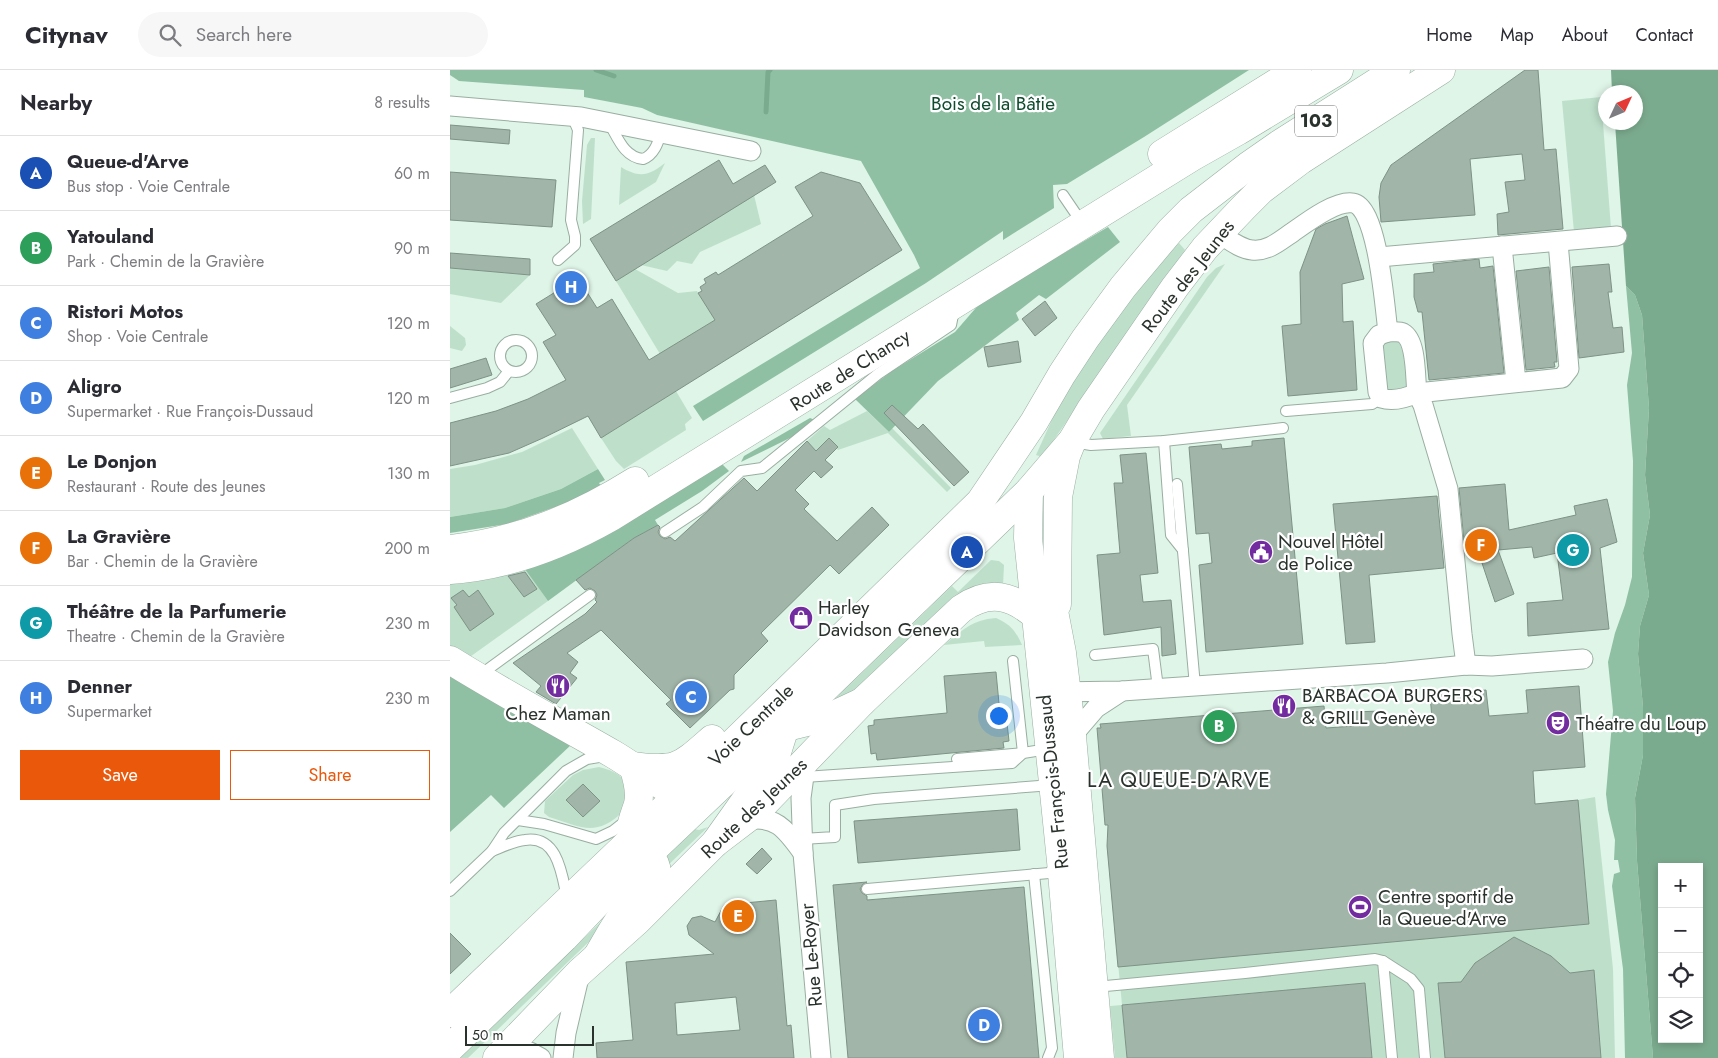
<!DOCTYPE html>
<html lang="en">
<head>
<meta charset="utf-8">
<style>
	:root { --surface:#fff; --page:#f7f7f7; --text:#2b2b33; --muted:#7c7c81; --line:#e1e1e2; --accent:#ea580c }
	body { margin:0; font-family:Jost,sans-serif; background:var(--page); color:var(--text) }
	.controls { position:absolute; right:15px; bottom:15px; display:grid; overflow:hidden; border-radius:0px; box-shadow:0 2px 8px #0003 }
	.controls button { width:45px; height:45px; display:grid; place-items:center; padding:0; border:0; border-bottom:1px solid var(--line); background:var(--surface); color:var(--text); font:25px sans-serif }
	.compass { position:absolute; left:1148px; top:15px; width:45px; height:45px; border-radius:50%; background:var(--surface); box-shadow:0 2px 8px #0003; rotate:46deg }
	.scale { position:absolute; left:15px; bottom:12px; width:129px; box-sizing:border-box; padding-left:5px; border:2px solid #2a322d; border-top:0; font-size:14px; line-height:18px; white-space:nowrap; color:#2a322d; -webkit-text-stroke:4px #fff; paint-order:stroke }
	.you { position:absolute; left:548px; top:645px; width:18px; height:18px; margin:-12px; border:4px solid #fff; border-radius:50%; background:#1a73e8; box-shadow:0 0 0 8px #1a73e833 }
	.badge { display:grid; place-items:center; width:32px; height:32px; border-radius:50%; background:var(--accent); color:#fff; font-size:16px; font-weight:700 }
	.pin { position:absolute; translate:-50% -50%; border:2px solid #fff; box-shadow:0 1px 5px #0006 }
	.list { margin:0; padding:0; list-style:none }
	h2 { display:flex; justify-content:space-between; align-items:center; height:65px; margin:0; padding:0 20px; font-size:21px }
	h2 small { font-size:16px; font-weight:400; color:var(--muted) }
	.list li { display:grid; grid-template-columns:32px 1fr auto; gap:15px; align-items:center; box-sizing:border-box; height:75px; padding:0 20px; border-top:1px solid var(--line) }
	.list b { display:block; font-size:19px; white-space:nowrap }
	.list p { margin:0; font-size:16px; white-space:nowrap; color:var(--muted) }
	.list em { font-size:16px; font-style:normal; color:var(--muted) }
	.actions { display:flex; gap:10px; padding:15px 20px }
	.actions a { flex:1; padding:11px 0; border:1px solid var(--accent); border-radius:0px; text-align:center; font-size:18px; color:var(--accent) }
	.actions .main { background:var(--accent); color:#fff }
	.icon { flex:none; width:28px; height:28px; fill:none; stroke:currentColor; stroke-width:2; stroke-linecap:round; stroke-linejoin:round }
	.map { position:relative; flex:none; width:1268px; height:988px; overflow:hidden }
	header { display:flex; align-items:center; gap:30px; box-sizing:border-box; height:70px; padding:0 25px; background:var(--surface); border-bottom:1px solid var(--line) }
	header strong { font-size:24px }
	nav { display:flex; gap:28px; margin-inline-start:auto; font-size:18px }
	.search { width:350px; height:45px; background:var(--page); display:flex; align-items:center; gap:12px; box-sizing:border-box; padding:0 18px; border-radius:28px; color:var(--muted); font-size:19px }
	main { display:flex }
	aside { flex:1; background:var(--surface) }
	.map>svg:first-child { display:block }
</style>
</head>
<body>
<header>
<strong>Citynav</strong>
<div class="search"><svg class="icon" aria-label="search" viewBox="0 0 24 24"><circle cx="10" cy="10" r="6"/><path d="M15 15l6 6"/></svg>Search here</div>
<nav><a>Home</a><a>Map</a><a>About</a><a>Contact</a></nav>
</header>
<main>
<aside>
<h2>Nearby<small>8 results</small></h2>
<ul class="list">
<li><span class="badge" style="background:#1a4fb4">A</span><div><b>Queue-d'Arve</b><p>Bus stop · Voie Centrale</p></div><em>60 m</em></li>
<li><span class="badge" style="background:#2e9e5b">B</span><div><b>Yatouland</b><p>Park · Chemin de la Gravière</p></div><em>90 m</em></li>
<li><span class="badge" style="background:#3f7fe0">C</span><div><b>Ristori Motos</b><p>Shop · Voie Centrale</p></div><em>120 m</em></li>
<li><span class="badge" style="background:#3f7fe0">D</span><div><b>Aligro</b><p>Supermarket · Rue François-Dussaud</p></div><em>120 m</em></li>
<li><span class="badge" style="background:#e8710a">E</span><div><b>Le Donjon</b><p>Restaurant · Route des Jeunes</p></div><em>130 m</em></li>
<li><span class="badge" style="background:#e8710a">F</span><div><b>La Gravière</b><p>Bar · Chemin de la Gravière</p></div><em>200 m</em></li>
<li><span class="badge" style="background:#0f9aa8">G</span><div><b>Théâtre de la Parfumerie</b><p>Theatre · Chemin de la Gravière</p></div><em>230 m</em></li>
<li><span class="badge" style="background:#3f7fe0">H</span><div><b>Denner</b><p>Supermarket</p></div><em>230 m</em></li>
</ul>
<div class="actions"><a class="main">Save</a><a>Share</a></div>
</aside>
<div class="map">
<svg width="1268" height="988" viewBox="0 0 1268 988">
	<rect width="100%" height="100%" fill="#dff5e7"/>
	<g fill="#bee0cb">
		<polygon points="1151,27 1161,158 1124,162 1112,31"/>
		<polygon points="141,68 145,68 141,149 133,154 132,131 137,75"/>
		<path d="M215 93 206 112 169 135 171 97C189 108 199 106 215 93Z"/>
		<polygon points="304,125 311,154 250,182 242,194 227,191 217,201 191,195"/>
		<polygon points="729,173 735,180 592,387 586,385 605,343 625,307 661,253 700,202"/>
		<polygon points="775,194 677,335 681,366 653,369 650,363 757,207 766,198"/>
		<polygon points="0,198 80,205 51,233 0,224"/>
		<polygon points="185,199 228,223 247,221 265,250 210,284 166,211"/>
		<polygon points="0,256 15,268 16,275 12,281 0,278"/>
		<polygon points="947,271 952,273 956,278 958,317 955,320 937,322 931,275 935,272"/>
		<polygon points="226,321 242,348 235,354 236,360 174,399 166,391 151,368"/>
		<polygon points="417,341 439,362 442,358 501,418 497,422 438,363 388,380 387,379 388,377 379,368 366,381 357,371 374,356 380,360"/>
		<polygon points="122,358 148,399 111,419 55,438 0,447 0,399 25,395 72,382"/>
		<polygon points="541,490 549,491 554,495 553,516 414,619 381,633 502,516 508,522"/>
		<path d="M75 498 98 531 17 589 0 580V513C26 512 50 505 75 498Z"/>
		<path d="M546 548C560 554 566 561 572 575L535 577 534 571 494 575C513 560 521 550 546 548Z"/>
		<path d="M149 697C180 705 177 714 174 741 145 768 132 757 99 747L94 743 95 731 123 705 133 700Z"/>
		<polygon points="1145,727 1163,899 1165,988 922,988 914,913 672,935 677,988 665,988 660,936 672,935 657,776 1128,730"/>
		<polygon points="258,757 215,798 213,784 239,758 249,760"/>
		<polygon points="195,801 147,864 18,988 9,988 157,846 160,835"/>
	</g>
	<g fill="#8fc0a3">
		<polygon points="0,0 799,0 694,67 617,114 603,115 604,138 553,170 553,161 476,213 253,351 243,336 470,198 464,185 411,91 207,45 192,38 134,27 134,20 9,11 0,5"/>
		<polygon points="658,157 670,172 596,229 589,225 566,243 569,250 488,311 439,362 405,329 442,301 505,262 531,232"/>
		<polygon points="1176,216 1185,225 1192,245 1199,338 1195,405 1200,445 1193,483 1199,525 1190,556 1188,584 1193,637 1193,685 1185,728 1187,791 1203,988 1175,988 1173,899 1162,816 1164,804 1170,802 1168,790 1164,790 1165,770 1158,740 1156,724 1163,641 1158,592 1165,563 1175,535 1182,507 1183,391 1177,315 1182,283"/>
		<polygon points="360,348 365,350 350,363 291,392 294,386"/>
		<polygon points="271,393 279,401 252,421 205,450 208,455 184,468 98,531 75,499"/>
		<polygon points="148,399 155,410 149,413 151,416 111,435 57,454 0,463 0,447 55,438 111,419"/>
		<polygon points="0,601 122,674 54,738 41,725 0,762"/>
	</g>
	<path fill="#7bab8e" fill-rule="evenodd" d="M1161 0H1268V988H1203L1187 791 1185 728 1193 685V637L1188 584 1190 556 1199 525 1193 483 1200 445 1195 405 1199 338 1192 245 1185 225 1176 216 1165 53 1186 52V22H1162ZM1212 797H1249V969H1212Z"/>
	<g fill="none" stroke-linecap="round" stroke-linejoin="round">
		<g stroke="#7bab8e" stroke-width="5">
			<polyline points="146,0 164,6"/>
			<polyline points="316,42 318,2 320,0"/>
		</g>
	</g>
	<g fill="#a1b6a9" stroke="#7e9286" fill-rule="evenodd">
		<polygon points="1075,0 1088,0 1094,80 1106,79 1113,159 1048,165 1047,144 1059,142 1055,112 1075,110 1072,84 1020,89 1025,145 931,152 929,127 931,113 941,95"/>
		<polygon points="0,55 60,60 59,74 0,69"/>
		<polygon points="269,90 283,114 315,95 326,112 166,211 140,169"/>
		<polygon points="0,102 106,110 102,157 0,150"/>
		<polygon points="371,102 410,113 452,180 151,368 138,346 93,368 59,383 0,396 0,353 46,341 78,329 116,310 93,272 106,265 86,234 128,208 147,238 162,229 199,290 265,250 248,223 252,221 250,217 256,213 254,209 266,202 268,205 363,146 345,117"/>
		<polygon points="897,146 914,209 892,214 893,252 903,251 907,320 838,326 832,256 851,254 850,202 866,159 875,154"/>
		<polygon points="0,183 80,189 80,205 0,198"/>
		<polygon points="1029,189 1030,198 1043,196 1054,303 979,310 972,242 968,242 964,227 964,204 984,202 983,194"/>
		<polygon points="1159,194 1162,222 1158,222 1163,258 1172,257 1174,282 1129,288 1122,197"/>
		<polygon points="1099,197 1107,292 1104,292 1105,297 1076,300 1066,201"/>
		<polygon points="595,231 607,248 585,266 572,249"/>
		<polygon points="568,271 571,292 538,297 534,277"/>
		<polygon points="36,288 42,305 0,318 0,299"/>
		<polygon points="442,335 468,359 473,354 519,402 504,416 434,343"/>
		<polygon points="379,368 388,377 375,390 383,397 371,408 364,401 345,420 359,434 354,439 387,471 422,437 439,455 389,504 380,495 311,563 318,571 284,605 284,619 280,620 240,658 216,634 221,630 151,560 117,583 128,592 120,603 127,608 106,634 86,622 91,616 63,593 135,544 147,532 145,530 147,525 145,521 140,518 135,520 126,510 184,468 208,455 210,457 208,462 210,466 215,469 220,467 225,471 294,408 307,421 357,371 366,381"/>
		<polygon points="834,368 853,574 756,582 749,495 762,493 759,463 746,464 739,377 771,374 772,379 802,376 802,371"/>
		<polygon points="696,383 708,503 690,505 693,532 721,530 726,584 712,586 711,557 654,565 647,485 670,483 664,413 673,413 670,385"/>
		<polygon points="1055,414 1059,460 1126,445 1124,436 1157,429 1167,472 1150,478 1159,559 1078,566 1077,533 1113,530 1107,483 1084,488 1082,477 1048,480 1064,524 1045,532 1028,481 1015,482 1009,418"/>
		<polygon points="987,426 994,498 919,505 925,572 896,574 883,434"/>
		<polygon points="75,502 87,519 74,527 58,506"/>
		<polygon points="13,520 19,527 28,520 44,544 20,561 4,537 7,535 1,528"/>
		<polygon points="546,602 550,644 556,644 559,671 553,672 554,678 427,690 426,683 421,684 418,656 424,655 424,650 497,643 494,606"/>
		<polygon points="1129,616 1135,697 1083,701 1085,734 1128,730 1139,854 668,897 657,776 658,755 655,755 647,658 651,658 650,654 874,636 876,658 904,656 903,642 931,641 931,653 982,649 980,625 1036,620 1039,646 1078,643 1076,620"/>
		<polygon points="133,714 150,731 133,747 116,730"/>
		<polygon points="567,739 570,780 408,793 404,751"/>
		<polygon points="312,778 322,789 307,804 296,794"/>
		<polygon points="417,812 413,814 410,819 412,823 417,826 417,830 574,817 589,988 398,988 383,815"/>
		<path d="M326 830 337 956 341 955 344 988H147L146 973 183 970 176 892 264 884 239 865 237 856 242 848 251 846 265 852 274 835ZM286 927 290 960 227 965 225 933Z"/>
		<polygon points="0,863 21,884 0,904"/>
		<polygon points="1064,867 1101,886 1120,903 1144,900 1151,988 995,988 988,913 1011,912 1025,893"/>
		<polygon points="915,913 922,988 677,988 672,935"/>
	</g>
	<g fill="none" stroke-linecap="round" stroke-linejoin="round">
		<g stroke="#99aea1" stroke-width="12">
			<g id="lane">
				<path d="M159 53C168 68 174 87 193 89 204 85 208 73 211 63"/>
				<polyline points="613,125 628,147"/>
				<polyline points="108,190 125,175 125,166 121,150 128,60 122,46"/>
				<circle cx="66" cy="286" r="16"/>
				<polyline points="0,328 37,318 50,312 59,301"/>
				<polyline points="836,341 922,334 931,328"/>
				<polyline points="714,371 721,465 733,480"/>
				<polyline points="623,372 641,375 714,371 833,358"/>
				<polyline points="727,414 745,616"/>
				<polyline points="215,462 253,437 291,401 312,398 428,304 501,255 504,240"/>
				<polyline points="645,585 703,579 708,618"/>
				<polyline points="30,605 140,525"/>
				<polyline points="507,689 573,683 563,591"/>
				<polyline points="354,707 562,693 573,683 598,679"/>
				<polyline points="68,750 94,754 146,769 163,761 177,750"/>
				<polyline points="352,769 385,767 385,735 424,729 602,715"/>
				<polyline points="584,804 602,978 598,988"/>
				<polyline points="417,819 599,803 607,795"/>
				<polyline points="0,821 42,781"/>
				<path d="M117 828C112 805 108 765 75 770 64 771 52 777 42 781L54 763 116 701 137 689 155 686"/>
				<polyline points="645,917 795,903 925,889 933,891"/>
				<polyline points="942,988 933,891 961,909 969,919 975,988"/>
			</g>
		</g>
		<g stroke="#99aea1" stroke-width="21">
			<g id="street">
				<polyline points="0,36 131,47 301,81"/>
				<path d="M768 163C778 169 790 179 802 180 818 182 831 170 843 162 857 152 886 130 903 133 928 137 935 240 938 262"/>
				<polyline points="1052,176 1066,312"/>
				<polyline points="929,187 1167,166"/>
				<path d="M938 262C943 262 949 261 953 263 967 271 965 308 967 323 956 328 944 332 931 328L928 322 923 273 929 265Z"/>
				<polyline points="1016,595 1012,564 998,419 973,335 967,323 1112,308 1119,299 1108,172"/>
				<polyline points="606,622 672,621 937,603 1016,595 1042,596 1133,589"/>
				<polyline points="622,666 646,638 672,621"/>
				<polyline points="356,691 351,728 353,783 371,988"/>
				<path d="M296 750C327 745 336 760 353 783"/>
				<polyline points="58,977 80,982 91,988"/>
				<polyline points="113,988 116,963 130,903"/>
			</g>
		</g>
		<g stroke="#99aea1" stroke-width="29">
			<g id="secondary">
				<polyline points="712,84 847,0"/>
				<polyline points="579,421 578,468 611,791 628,988"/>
				<path d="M0 479C69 471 126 448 185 411"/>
				<path d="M0 500C58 496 110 476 161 447L742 87 788 61 889 0"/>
				<polyline points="599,515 612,583 622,666 650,988"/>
				<polyline points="607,534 608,427 616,386 622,371"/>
				<path d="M0 590C53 623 109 653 163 684 192 701 218 725 251 731"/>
				<path d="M47 988 130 902 187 851 265 773 307 741 412 632 511 539C539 519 562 525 586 546"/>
			</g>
		</g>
		<g stroke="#99aea1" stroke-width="29">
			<g id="primary">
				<polyline points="337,657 382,646 412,632"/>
				<polyline points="265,773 297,728 322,698 335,657"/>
				<path d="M148 885C156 872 163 858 172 846 184 832 214 815 205 794 199 780 183 775 181 760 181 751 186 742 188 734 191 721 187 708 183 696 227 702 230 697 262 669"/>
				<polyline points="0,943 281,675 530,432 584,352 612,304 635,269 673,217 720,161 741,140 798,96 831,73 946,0"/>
				<polyline points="0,978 114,868 153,827 305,683 335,657 579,421 622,371 641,339 725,217 755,178 794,137 811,120 851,90 991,0"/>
			</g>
		</g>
		<use href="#lane" stroke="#fff" stroke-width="10"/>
		<use href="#street" stroke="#fff" stroke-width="19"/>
		<use href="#secondary" stroke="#fff" stroke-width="28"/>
		<use href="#primary" stroke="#fff" stroke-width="28"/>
	</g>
	<defs>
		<g id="civic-disc" transform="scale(1.25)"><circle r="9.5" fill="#722ca0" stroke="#fff"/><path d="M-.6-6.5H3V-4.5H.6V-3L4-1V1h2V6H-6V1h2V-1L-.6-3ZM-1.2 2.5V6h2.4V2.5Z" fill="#fff"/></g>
		<g id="shop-disc" transform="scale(1.25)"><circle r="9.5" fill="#722ca0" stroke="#fff"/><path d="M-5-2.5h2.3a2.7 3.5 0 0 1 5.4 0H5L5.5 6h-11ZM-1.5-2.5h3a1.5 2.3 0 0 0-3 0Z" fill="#fff"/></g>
		<g id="restaurant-disc" transform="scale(1.25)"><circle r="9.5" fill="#722ca0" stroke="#fff"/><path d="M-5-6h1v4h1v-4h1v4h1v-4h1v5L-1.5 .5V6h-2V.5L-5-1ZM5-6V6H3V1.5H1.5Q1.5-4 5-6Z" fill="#fff"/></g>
		<g id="theatre-disc" transform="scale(1.25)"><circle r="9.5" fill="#722ca0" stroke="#fff"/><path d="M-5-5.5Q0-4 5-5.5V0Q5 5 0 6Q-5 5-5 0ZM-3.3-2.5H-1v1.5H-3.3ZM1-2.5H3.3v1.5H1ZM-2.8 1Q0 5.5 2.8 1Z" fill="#fff"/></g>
		<g id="stadium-disc" transform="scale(1.25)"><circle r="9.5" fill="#722ca0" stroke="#fff"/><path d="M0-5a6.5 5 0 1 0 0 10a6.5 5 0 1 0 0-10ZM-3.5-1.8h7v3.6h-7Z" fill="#fff"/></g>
	</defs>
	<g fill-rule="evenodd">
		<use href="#civic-disc" x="811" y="482"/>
		<use href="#shop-disc" x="351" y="548"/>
		<use href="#restaurant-disc" x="108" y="616"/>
		<use href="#restaurant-disc" x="834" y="636"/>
		<use href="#theatre-disc" x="1108" y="653"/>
		<use href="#stadium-disc" x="910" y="837"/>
	</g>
	<g text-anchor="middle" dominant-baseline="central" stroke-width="4.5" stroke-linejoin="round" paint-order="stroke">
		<rect fill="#fff" stroke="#6a706c" stroke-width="1" x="845" y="35.5" width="42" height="31" rx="4"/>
		<g font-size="18" font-weight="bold" fill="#2a322d">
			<text x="866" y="51">103</text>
		</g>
		<g font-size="19" fill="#0f4b2f" stroke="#fff">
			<text x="543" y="33">Bois de la Bâtie</text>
		</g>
		<g font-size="19" fill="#2a322d" stroke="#fff">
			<text transform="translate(738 206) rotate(-52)">Route des Jeunes</text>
			<text transform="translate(400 300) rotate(-32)">Route de Chancy</text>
			<text transform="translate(301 655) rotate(-44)">Voie Centrale</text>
			<text transform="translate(603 712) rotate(-96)">Rue François-Dussaud</text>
			<text transform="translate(304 738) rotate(-43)">Route des Jeunes</text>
			<text transform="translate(361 885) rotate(-95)">Rue Le-Royer</text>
		</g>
		<g font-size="19" fill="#2a322d" stroke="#fff" text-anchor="start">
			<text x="828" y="471">Nouvel Hôtel<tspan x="828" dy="22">de Police</tspan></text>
			<text x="368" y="537">Harley<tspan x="368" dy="22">Davidson Geneva</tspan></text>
			<text x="852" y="625">BARBACOA BURGERS<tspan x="852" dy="22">&amp; GRILL Genève</tspan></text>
			<text x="108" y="643" text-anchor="middle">Chez Maman</text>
			<text x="1126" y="653">Théatre du Loup</text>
			<text x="928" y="826">Centre sportif de<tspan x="928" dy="22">la Queue-d'Arve</tspan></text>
		</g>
		<g font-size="21" letter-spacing="1" fill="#2a322d" stroke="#fff">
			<text x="729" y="710">LA QUEUE-D'ARVE</text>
		</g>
	</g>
</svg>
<div class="controls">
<button>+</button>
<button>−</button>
<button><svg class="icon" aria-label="locate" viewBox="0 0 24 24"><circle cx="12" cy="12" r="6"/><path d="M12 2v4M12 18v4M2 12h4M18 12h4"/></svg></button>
<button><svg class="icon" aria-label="layers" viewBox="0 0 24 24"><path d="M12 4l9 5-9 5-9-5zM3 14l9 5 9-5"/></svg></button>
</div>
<svg class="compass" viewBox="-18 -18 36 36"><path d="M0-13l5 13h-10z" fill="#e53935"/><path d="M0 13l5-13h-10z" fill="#7c7c81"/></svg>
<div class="scale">50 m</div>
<div class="you"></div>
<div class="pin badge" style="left:517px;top:482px;background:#1a4fb4">A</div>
<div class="pin badge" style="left:769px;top:656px;background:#2e9e5b">B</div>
<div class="pin badge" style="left:241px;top:627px;background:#3f7fe0">C</div>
<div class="pin badge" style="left:534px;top:955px;background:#3f7fe0">D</div>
<div class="pin badge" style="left:288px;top:846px;background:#e8710a">E</div>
<div class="pin badge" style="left:1031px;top:475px;background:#e8710a">F</div>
<div class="pin badge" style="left:1123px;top:480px;background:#0f9aa8">G</div>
<div class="pin badge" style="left:121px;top:217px;background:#3f7fe0">H</div>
</div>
</main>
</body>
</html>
